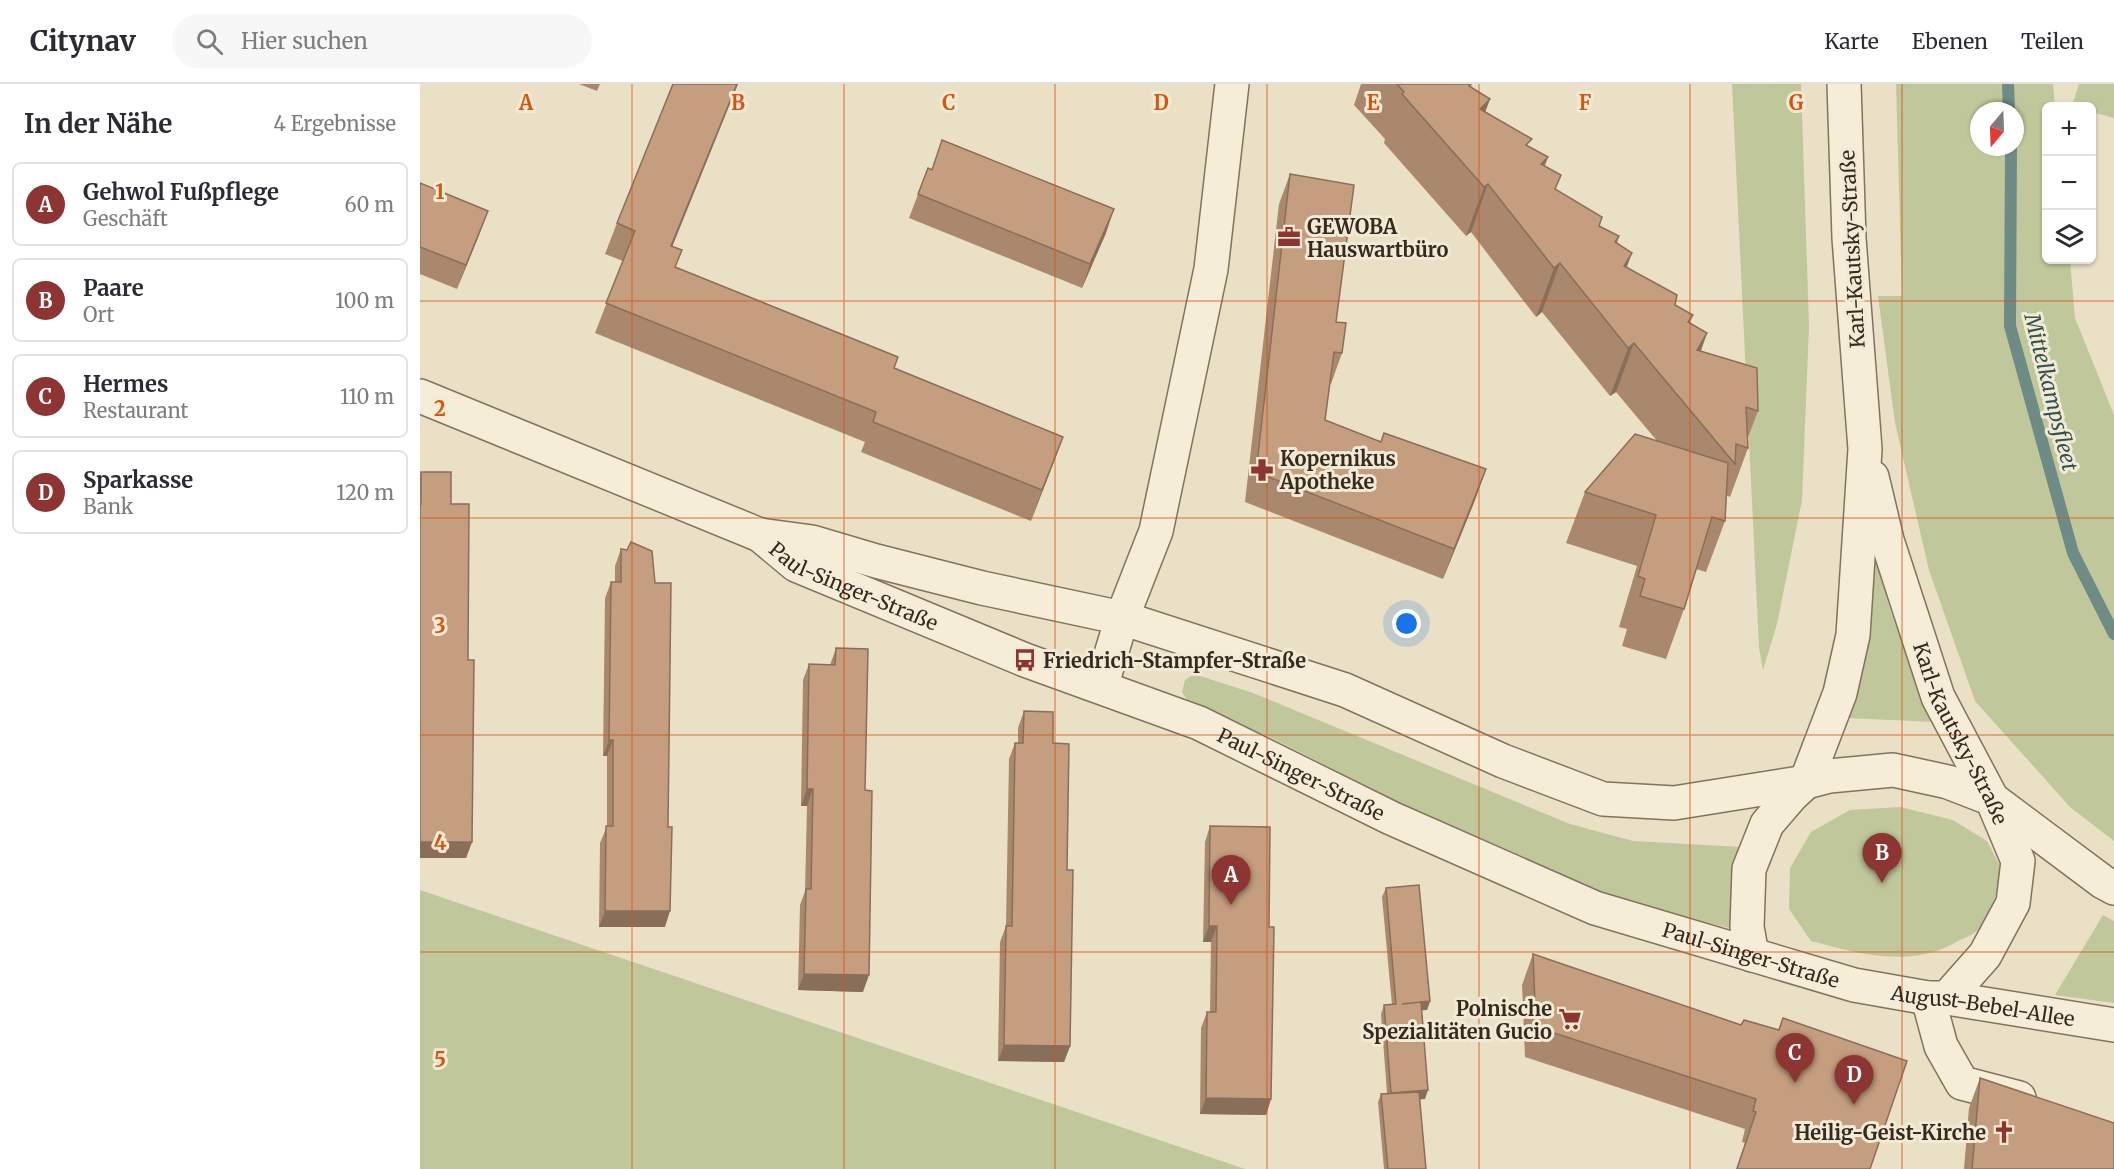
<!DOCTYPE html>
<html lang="de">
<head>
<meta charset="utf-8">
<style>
	:root { --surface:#fff; --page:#f7f7f7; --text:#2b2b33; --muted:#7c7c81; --line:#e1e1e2; --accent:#8c3533 }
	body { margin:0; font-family:Merriweather,serif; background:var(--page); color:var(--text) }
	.controls { position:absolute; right:18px; top:18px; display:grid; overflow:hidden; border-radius:9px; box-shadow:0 2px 4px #0004 }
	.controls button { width:54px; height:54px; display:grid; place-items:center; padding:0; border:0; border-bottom:2px solid var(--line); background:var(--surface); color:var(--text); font:30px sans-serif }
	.compass { position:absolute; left:1550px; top:18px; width:54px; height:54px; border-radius:50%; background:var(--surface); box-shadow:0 2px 4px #0004; rotate:199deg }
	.you { position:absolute; left:987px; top:540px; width:21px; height:21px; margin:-15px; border:4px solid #fff; border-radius:50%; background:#1a73e8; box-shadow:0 0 0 9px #1a73e833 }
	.badge { display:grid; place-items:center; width:39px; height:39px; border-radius:50%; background:var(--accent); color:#fff; font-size:20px; font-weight:700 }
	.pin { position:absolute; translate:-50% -50px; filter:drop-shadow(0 2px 3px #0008) }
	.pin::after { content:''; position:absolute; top:32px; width:21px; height:18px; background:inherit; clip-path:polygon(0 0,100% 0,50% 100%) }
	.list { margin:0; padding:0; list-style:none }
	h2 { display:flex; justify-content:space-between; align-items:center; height:78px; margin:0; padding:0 24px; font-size:26px }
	h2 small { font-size:20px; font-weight:400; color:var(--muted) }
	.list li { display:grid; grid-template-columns:39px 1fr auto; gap:18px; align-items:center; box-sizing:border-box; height:84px; margin:0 12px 12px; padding:0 12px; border:2px solid var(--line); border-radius:9px }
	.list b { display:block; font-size:22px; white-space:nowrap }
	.list p { margin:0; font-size:20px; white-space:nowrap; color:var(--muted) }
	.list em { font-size:20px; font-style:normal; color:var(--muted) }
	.icon { flex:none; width:33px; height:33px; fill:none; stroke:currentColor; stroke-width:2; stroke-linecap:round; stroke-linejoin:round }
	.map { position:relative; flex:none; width:1694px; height:1085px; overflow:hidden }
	header { display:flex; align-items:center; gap:36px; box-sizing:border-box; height:84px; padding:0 30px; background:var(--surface); border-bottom:2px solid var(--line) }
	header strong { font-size:28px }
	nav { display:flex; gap:33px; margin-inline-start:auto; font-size:21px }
	.search { width:420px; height:54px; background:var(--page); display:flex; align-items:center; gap:15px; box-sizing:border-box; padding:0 21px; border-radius:33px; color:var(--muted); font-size:22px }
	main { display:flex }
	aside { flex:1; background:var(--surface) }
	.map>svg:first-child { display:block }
</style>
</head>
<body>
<header>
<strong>Citynav</strong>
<div class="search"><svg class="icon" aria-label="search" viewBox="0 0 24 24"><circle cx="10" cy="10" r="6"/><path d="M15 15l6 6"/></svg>Hier suchen</div>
<nav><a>Karte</a><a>Ebenen</a><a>Teilen</a></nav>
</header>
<main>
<aside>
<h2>In der Nähe<small>4 Ergebnisse</small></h2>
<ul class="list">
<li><span class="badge">A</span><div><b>Gehwol Fußpflege</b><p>Geschäft</p></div><em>60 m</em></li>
<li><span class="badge">B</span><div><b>Paare</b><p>Ort</p></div><em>100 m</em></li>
<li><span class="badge">C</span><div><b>Hermes</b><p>Restaurant</p></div><em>110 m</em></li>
<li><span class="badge">D</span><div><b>Sparkasse</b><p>Bank</p></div><em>120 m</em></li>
</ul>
</aside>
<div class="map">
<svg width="1694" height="1085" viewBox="0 0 1694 1085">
	<rect width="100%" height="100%" fill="#eae0c5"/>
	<g fill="#c0c79a" fill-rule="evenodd">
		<polygon points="1312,0 1381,0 1389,242 1382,416 1357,540 1343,586 1339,564"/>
		<path d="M1476 0H1633L1635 22H1626V176H1650L1655 234 1694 331V757L1650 723 1555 617 1509 486 1475 339 1458 212H1482ZM1559 27H1595V63H1559Z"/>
		<polygon points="1659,0 1694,0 1694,34 1672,28 1672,22 1652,22"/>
		<polygon points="1455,468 1470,525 1494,590 1516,638 1426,634"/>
		<path d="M774 590 833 609 1150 740 1213 757 1321 763C1311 791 1311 816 1314 845L1221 824 1040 750 852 654 769 619 762 608 765 596Z"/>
		<path d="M1480 723 1533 736 1567 757 1582 786C1577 807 1573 830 1558 846 1553 851 1544 854 1538 857 1490 885 1441 870 1391 857L1369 825 1370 784 1391 748 1430 726Z"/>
		<polygon points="0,806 825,1085 0,1085"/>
		<polygon points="1683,831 1694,837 1694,919 1635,911"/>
	</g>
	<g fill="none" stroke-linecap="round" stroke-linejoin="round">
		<g stroke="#6e8b85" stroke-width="12">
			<polyline points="1588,0 1589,27"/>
			<polyline points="1591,63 1590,242 1653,469 1694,550"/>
		</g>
		<g stroke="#83725d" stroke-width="36">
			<g id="minor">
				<polyline points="0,312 340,451 392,458 456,477 562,504 702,534 925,606 1083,677 1183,715 1254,719 1386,698 1409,692 1473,686 1528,698 1572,715 1683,798 1694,804"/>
				<path id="s1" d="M1452 393 1467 456 1518 613 1572 715 1598 777 1593 819 1565 871 1527 914"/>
				<path id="s2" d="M340 451 376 481 605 576 779 639 971 734 1175 824 1434 901 1508 914H1527L1694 941"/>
				<polyline points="681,603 702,534 736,447 791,185 812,0"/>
				<polyline points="1332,871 1327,843 1329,785 1347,740 1371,712 1386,698 1420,609 1433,551 1445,365 1429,154 1424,0"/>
				<polyline points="1508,914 1521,962 1542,999 1599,1014"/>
			</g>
		</g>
		<use href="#minor" stroke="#f5edd8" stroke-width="33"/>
	</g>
	<g fill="#a9886d">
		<polygon points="159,0 180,0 177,7"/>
		<polygon points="941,0 1052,0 1051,3 1070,15 1065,28 1109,63 1128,73 1124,82 1136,105 1179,142 1199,152 1197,160 1207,184 1255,221 1273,231 1270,239 1287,249 1281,267 1338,327 1327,356 1328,364 1310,413 1306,411 1305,437 1286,488 1276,485 1264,525 1246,575 1202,562 1207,545 1199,543 1217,482 1146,459 1165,408 1238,358 1196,308 1190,312 1122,228 1116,233 1051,148 1046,152 964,59 965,55 934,21"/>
		<polygon points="508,84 686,149 662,204 489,134"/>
		<polygon points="870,90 916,238 922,269 911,300 910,299 905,336 961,358 964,349 1066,385 1055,416 1023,495 825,418 859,120"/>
		<polygon points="0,99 59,151 37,205 0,190"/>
		<polygon points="197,139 253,162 256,183 474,284 643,353 611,437 441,368 445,358 175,249 203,177 185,170"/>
		<polygon points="1,388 31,420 48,576 52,758 46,774 0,774 0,391"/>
		<polygon points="201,465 245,843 179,843 180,759 187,742 187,672 183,672 185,514 191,498 195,498 195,482"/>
		<polygon points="416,564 445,706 443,908 378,906 380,821 385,807 387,722 381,722 383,596 389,580 410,581"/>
		<polygon points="604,627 633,659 647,786 650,962 644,978 578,977 580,858 586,842 589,675 595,659 598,659 598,644"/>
		<polygon points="790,742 849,843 851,1015 846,1031 780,1030 781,944 787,928 790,928 791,858 783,858 785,758"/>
		<polygon points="966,804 1010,917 1007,926 1001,926 1005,1015 1000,1015 1006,1085 964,1085 958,1018 961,1010 967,1009 961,930 964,921 972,921 962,813"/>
		<polygon points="1113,870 1321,941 1358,946 1363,934 1450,1085 1316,1085 1325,1059 1322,1058 1325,1045 1105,973 1102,901"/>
		<polygon points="1560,994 1694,1085 1544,1085 1549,1024"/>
	</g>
	<g fill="#896f59">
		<polygon points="317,0 318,0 240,193 251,162"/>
		<polygon points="1070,15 1052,63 1060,25"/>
		<polygon points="1128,73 1110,122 1121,80"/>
		<polygon points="1068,100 1051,148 1046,152 1064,103"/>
		<polygon points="694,125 686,149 662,204 670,180"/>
		<polygon points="68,127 59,151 37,205 46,181"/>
		<polygon points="1212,169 1194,218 1204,182"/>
		<polygon points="1140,179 1122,228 1116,233 1134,184"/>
		<polygon points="1287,249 1269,298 1259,314 1277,266"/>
		<polygon points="1214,259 1196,308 1190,312 1208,264"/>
		<polygon points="643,353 632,383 611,437 622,406"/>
		<polygon points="1066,385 1055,416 1023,495 1034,465"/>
		<polygon points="189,656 193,656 187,672 183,672"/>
		<polygon points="387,705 393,705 387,722 381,722"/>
		<polygon points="0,758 52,758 46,774 0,774"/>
		<polygon points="185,827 250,827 245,843 179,843"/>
		<polygon points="789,842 797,842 791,858 783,858"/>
		<polygon points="384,890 449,891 443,908 378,906"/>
		<polygon points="1010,917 1007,926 979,928 982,920"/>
		<polygon points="584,961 650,962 644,978 578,977"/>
		<polygon points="1008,1006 1005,1015 968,1018 971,1009"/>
		<polygon points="786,1014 851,1015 846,1031 780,1030"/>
	</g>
	<g fill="#c49e7f" stroke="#896f59" stroke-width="1.5">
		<polygon points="253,0 317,0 251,162 262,166 255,183 478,273 474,284 643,353 622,406 453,338 456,328 186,219 215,147 197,139"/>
		<polygon points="977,0 1050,0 1049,2 1070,15 1060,25 1112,55 1106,61 1128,73 1121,80 1141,91 1135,105 1182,133 1179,142 1199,152 1195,158 1212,169 1204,182 1257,211 1255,221 1273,231 1268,238 1287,249 1277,266 1337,284 1338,327 1326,323 1328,364 1316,360 1315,380 1214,259 1208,264 1140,179 1134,184 1068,100 1064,103 982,10 984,8"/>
		<polygon points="522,56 694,125 670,180 498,110 508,84 512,86"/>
		<polygon points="870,90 934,101 916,238 926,239 922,269 914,268 905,336 961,358 964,349 1066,385 1034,465 836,388"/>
		<polygon points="0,99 68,127 46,181 0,163"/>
		<polygon points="1215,350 1308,379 1305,437 1292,433 1264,525 1220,512 1225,495 1218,492 1236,431 1165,408"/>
		<polygon points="1,388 31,388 31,420 49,420 48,576 54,576 52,758 0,758 0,420 1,420"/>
		<polygon points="211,458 232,467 235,499 251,499 248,743 252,743 250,827 185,827 186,742 193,742 193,656 189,656 191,498 201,498 201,465 207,466"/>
		<polygon points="416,564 448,565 445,706 452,707 449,891 384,890 386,805 391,805 393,705 387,705 389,580 415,581"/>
		<polygon points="604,627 633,628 633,659 649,660 647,786 653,786 650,962 584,961 586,842 592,842 595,659 603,659"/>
		<polygon points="790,742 850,743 849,843 854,843 851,1015 786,1014 787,928 796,928 797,842 789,842"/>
		<polygon points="999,801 1010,917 982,920 1001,918 1008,1006 971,1009 964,921 976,920 966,804"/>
		<polygon points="1113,870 1321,941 1324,936 1359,946 1363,934 1487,977 1450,1085 1317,1085 1336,1028 1333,1027 1336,1015 1116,943"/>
		<polygon points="1560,994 1694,1039 1694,1085 1552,1085"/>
		<polygon points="999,1008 1006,1085 968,1085 961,1010"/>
	</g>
	<path fill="none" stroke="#d6540e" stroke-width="1.5" stroke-opacity="0.55" d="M212 0V1085M424 0V1085M635 0V1085M847 0V1085M1059 0V1085M1270 0V1085M1482 0V1085M0 217H1694M0 434H1694M0 651H1694M0 868H1694"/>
	<defs>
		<g id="office-bare" transform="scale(1.8)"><path d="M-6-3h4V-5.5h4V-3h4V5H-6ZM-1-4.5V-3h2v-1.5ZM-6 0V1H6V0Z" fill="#8c3533" stroke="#f2ead4" stroke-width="2.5" paint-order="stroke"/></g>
		<g id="pharmacy-bare" transform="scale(1.8)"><path d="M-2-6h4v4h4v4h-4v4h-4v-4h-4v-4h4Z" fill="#8c3533" stroke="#f2ead4" stroke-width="2.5" paint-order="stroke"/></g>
		<g id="bus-bare" transform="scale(1.8)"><path d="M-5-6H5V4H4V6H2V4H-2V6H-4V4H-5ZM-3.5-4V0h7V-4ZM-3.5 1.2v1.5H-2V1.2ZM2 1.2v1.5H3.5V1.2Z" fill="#8c3533" stroke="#f2ead4" stroke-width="2.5" paint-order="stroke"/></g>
		<g id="supermarket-bare" transform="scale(1.8)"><path d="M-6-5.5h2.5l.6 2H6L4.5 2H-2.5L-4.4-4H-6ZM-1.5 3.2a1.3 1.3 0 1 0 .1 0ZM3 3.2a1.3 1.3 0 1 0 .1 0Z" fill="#8c3533" stroke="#f2ead4" stroke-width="2.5" paint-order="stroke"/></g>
		<g id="church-bare" transform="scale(1.8)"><path d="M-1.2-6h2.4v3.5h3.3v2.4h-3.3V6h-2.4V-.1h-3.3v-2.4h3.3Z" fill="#8c3533" stroke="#f2ead4" stroke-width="2.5" paint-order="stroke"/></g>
	</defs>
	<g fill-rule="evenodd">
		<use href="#office-bare" x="869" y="153"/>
		<use href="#pharmacy-bare" x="842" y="386"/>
		<use href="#bus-bare" x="605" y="576"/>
		<use href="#supermarket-bare" x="1150" y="935"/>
		<use href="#church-bare" x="1584" y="1048"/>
	</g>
	<g text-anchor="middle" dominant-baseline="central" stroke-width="6" stroke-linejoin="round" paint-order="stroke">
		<g font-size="20" font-weight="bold" fill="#352a20" stroke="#f2ead4" text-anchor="start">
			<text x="887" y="142">GEWOBA<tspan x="887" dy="23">Hauswartbüro</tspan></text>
			<text x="860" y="374">Kopernikus<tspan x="860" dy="23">Apotheke</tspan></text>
			<text x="623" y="576">Friedrich-Stampfer-Straße</text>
			<text x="1132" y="924" text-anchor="end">Polnische<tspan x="1132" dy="23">Spezialitäten Gucio</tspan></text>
			<text x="1566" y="1048" text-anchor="end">Heilig-Geist-Kirche</text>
		</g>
		<g font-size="20" fill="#352a20" stroke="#f2ead4">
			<text transform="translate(1432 165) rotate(-93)">Karl-Kautsky-Straße</text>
			<text stroke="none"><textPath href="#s2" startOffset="108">Paul-Singer-Straße</textPath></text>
			<text stroke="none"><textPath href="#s1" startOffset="272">Karl-Kautsky-Straße</textPath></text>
			<text stroke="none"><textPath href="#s2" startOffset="594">Paul-Singer-Straße</textPath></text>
			<text stroke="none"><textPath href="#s2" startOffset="1080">Paul-Singer-Straße</textPath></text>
			<text stroke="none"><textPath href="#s2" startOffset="1318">August-Bebel-Allee</textPath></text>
		</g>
		<g font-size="21" font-style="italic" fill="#305352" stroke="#f2ead4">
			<text transform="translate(1631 308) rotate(76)">Mittelkampsfleet</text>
		</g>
	</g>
	<g font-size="20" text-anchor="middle" font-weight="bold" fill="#d6540e" stroke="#f2ead4" stroke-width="6" stroke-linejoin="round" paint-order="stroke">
		<text x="106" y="26">A</text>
		<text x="318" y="26">B</text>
		<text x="529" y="26">C</text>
		<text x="741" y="26">D</text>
		<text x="953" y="26">E</text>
		<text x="1165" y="26">F</text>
		<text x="1376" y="26">G</text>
		<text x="20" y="115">1</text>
		<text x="20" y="332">2</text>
		<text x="20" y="549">3</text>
		<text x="20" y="766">4</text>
		<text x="20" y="983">5</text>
	</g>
</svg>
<div class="controls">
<button>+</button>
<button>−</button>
<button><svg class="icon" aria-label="layers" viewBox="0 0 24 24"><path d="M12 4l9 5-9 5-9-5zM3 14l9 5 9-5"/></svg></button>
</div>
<svg class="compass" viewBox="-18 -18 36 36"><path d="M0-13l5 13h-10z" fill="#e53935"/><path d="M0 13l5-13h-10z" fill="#7c7c81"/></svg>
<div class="you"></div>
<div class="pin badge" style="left:811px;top:821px">A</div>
<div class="pin badge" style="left:1462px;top:799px">B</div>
<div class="pin badge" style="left:1375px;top:999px">C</div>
<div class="pin badge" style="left:1434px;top:1021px">D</div>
</div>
</main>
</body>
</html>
